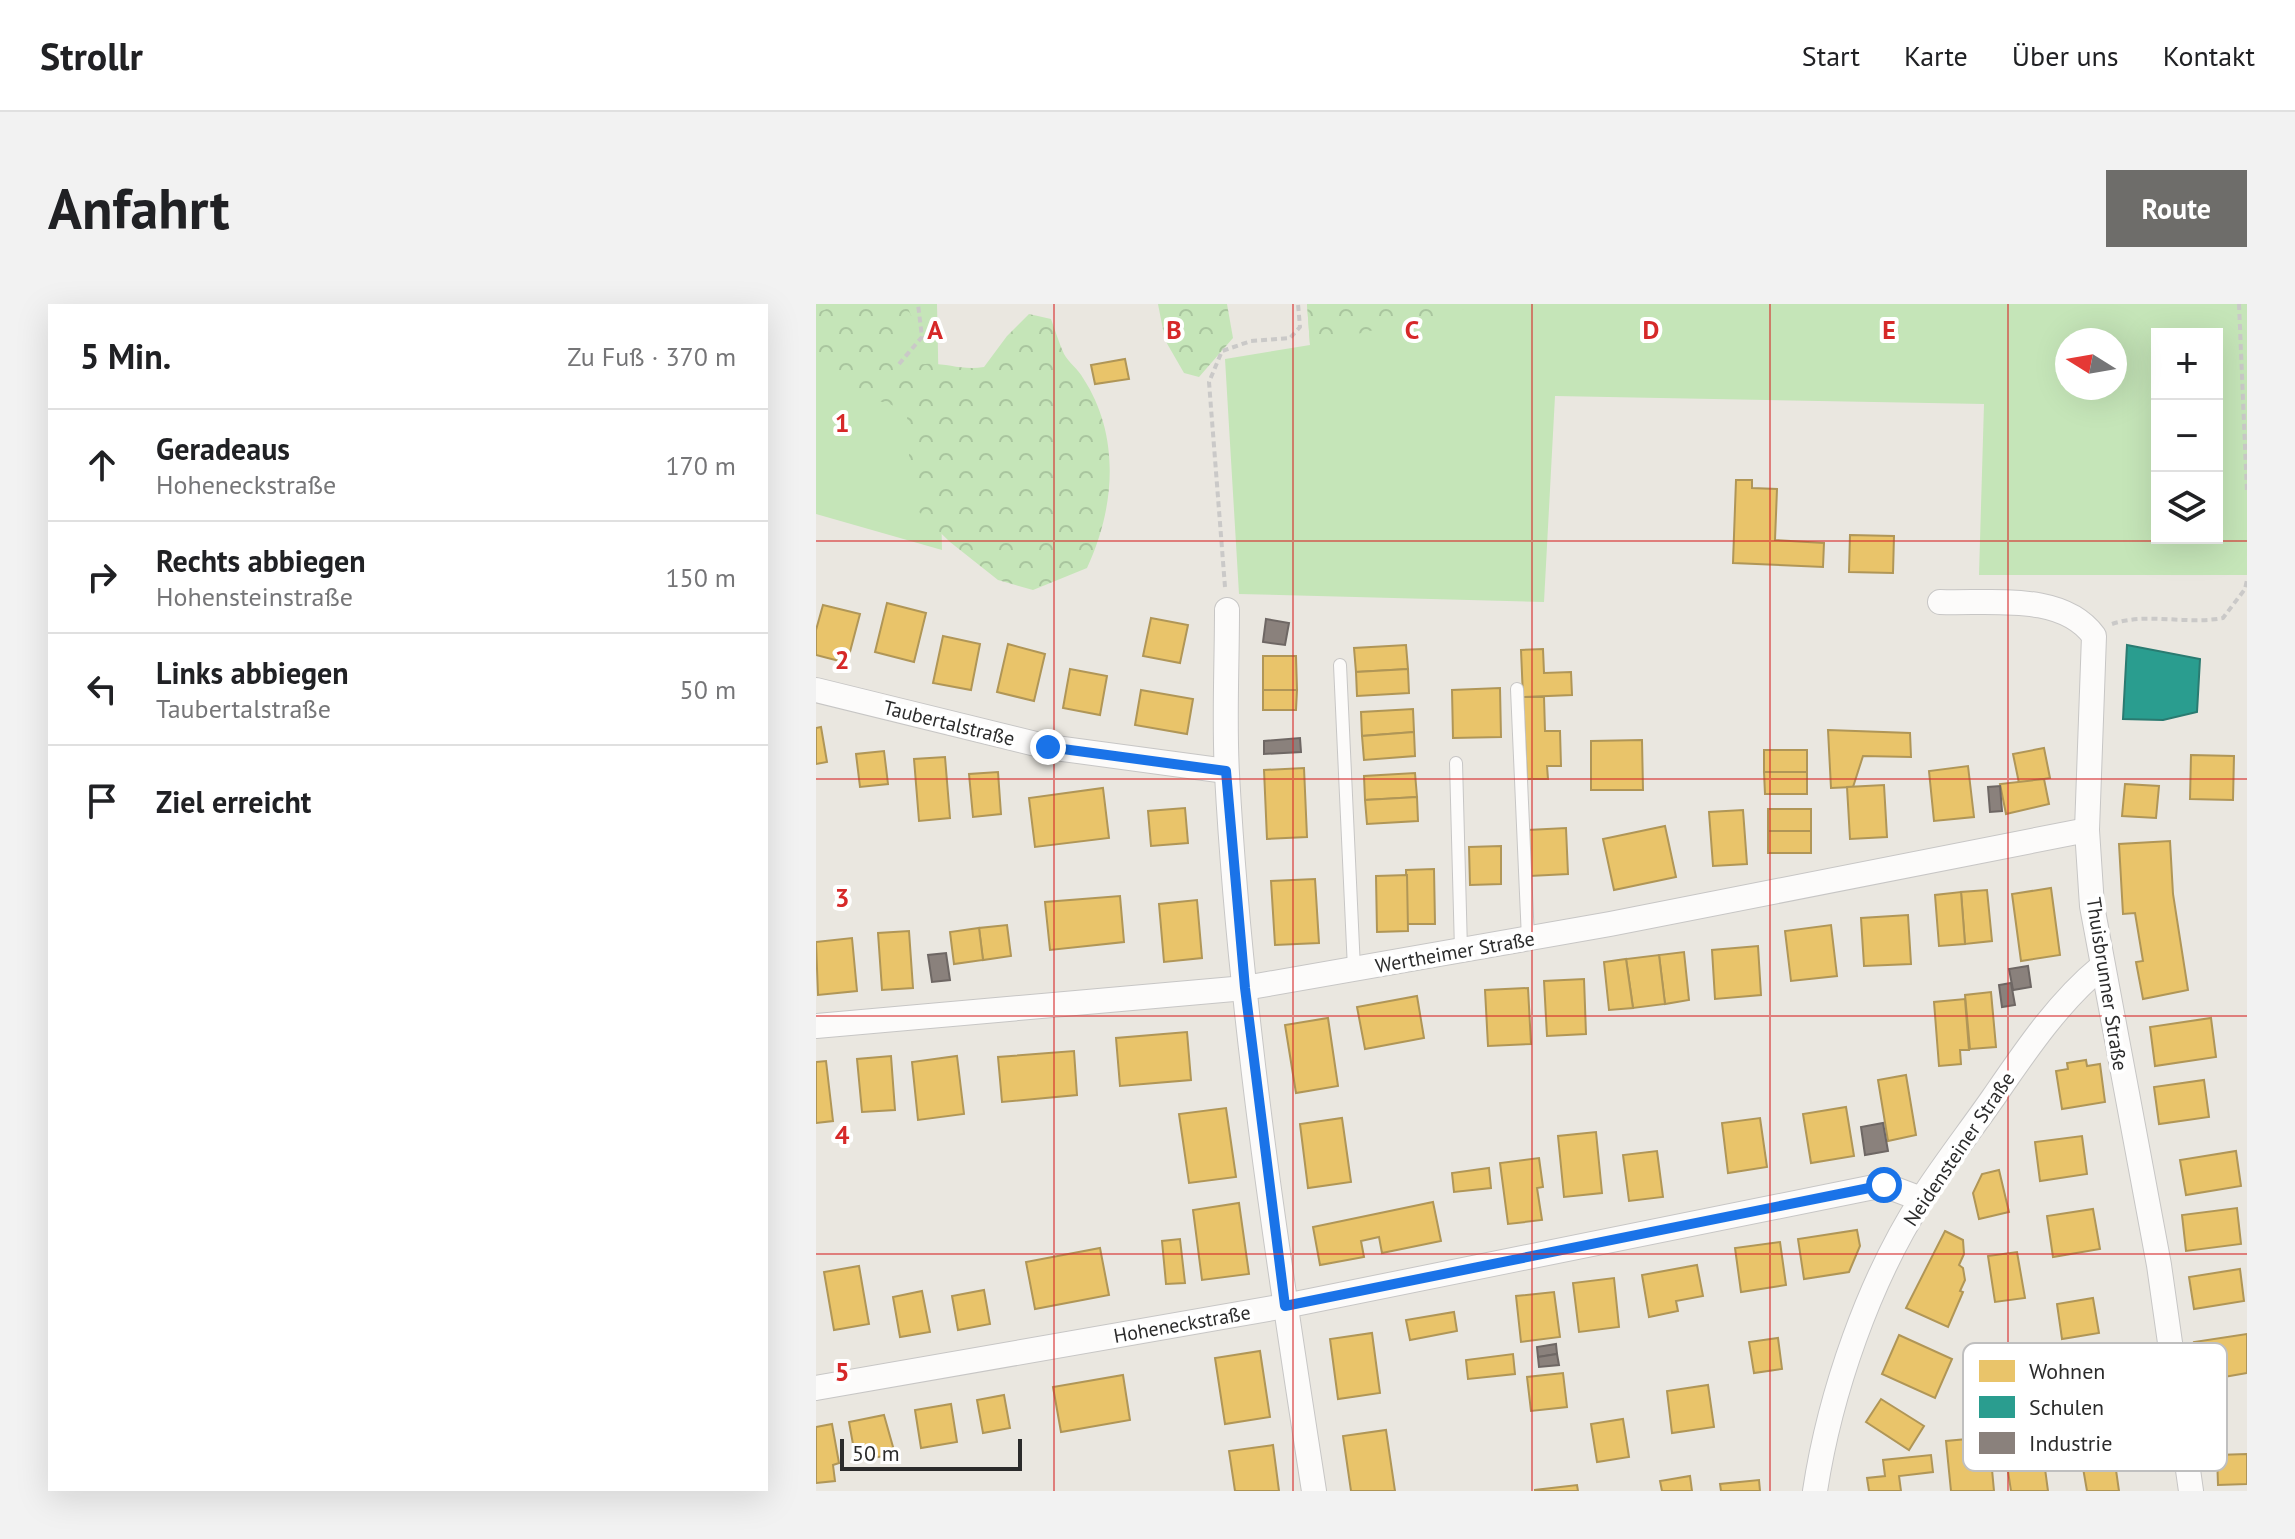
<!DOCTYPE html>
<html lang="de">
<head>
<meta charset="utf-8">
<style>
	:root { --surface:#fff; --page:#f2f2f2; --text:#202124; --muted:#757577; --line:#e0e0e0; --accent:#6e6d6a }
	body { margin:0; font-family:"PT Sans",sans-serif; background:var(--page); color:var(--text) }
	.controls { position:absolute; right:24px; top:24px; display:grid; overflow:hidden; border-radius:0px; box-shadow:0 8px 32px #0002 }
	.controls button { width:72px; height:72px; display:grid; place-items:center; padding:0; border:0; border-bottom:2px solid var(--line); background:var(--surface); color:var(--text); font:40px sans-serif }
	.compass { position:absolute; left:1239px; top:24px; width:72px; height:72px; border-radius:50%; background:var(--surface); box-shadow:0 8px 32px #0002; rotate:281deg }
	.scale { position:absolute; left:24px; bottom:20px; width:182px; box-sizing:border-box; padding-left:8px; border:4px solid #2b2b2b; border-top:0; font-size:22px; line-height:28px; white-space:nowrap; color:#2b2b2b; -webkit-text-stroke:6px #fff; paint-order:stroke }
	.stop { position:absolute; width:24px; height:24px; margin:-18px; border:6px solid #1a73e8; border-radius:50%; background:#fff }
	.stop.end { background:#1a73e8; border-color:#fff; box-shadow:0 2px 8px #0008 }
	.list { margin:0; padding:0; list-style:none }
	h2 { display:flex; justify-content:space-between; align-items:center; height:104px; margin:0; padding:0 32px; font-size:34px }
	h2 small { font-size:26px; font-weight:400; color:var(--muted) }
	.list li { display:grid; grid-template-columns:52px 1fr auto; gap:24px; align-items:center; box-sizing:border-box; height:112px; padding:0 32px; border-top:2px solid var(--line) }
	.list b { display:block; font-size:30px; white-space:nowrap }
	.list p { margin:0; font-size:26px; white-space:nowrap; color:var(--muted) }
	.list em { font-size:26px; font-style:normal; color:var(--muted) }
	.icon { flex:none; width:44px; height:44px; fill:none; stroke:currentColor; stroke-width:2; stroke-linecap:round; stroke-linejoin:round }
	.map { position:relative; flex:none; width:1431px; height:1187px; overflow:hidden; border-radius:0px }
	header { display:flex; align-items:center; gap:48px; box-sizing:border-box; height:112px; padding:0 40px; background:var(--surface); border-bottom:2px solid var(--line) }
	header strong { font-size:38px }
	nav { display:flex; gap:44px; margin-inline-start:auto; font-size:28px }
	.intro { display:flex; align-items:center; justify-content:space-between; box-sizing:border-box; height:192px; padding:0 48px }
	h1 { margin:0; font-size:56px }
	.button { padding:20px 36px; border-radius:0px; background:var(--accent); color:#fff; font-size:28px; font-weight:700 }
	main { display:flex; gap:48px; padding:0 48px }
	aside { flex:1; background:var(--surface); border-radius:0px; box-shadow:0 8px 32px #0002 }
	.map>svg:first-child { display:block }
</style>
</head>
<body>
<header>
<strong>Strollr</strong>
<nav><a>Start</a><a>Karte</a><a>Über uns</a><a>Kontakt</a></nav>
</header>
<div class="intro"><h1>Anfahrt</h1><a class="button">Route</a></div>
<main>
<aside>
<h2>5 Min.<small>Zu Fuß · 370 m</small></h2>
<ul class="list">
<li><svg class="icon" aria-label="ahead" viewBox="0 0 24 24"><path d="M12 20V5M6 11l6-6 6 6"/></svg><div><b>Geradeaus</b><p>Hoheneckstraße</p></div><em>170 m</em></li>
<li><svg class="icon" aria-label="right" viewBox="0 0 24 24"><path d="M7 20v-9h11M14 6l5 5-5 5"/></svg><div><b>Rechts abbiegen</b><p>Hohensteinstraße</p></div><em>150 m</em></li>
<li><svg class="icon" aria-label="left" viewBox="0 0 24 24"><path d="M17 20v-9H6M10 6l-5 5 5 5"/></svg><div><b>Links abbiegen</b><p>Taubertalstraße</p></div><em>50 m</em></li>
<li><svg class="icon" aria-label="arrive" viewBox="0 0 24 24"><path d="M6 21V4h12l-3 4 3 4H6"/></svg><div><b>Ziel erreicht</b></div></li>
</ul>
</aside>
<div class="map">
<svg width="1431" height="1187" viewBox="0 0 1431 1187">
	<defs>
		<pattern id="forest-crowns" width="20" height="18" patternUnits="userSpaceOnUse" patternTransform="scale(2)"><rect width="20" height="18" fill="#c5e5b8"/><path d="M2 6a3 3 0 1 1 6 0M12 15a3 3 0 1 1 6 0" fill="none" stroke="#a9c59e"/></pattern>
	</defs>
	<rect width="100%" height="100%" fill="#eae7e0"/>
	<g fill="#c5e5b8" fill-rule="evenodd">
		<polygon points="0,0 121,0 126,246 0,210"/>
		<path d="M491 0H1431V271H1163L1168 100 739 92 728 298 423 290 409 55 494 41ZM1341 30H1401V234H1341ZM1251 36H1299V84H1251Z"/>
	</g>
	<g fill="url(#forest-crowns)">
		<path d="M24 0H90L98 18 69 57 91 65C119 52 139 68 168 63L191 32 213 10 235 15C239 26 243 39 248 50 253 59 262 65 267 74 305 132 299 204 271 264L217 286 182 276 134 238 102 207 94 169 91 112 76 101 40 90 0 66V9Z"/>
		<polygon points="342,0 411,0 417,34 383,73 368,69 349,36"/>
		<polygon points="491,0 669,0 494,41"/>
	</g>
	<g fill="#e9c46a" stroke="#b09657" stroke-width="2">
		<polygon points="309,55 313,75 279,80 275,61"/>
		<polygon points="920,176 936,176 936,184 961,185 959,236 1008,239 1007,263 917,259"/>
		<polygon points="1034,231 1078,232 1077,269 1033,268"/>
		<polygon points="71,299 110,309 98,358 59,348"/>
		<polygon points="7,301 44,310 31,359 0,351 0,326"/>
		<polygon points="335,314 372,321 364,359 327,352"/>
		<polygon points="127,332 164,340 155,386 117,379"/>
		<polygon points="192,340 229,350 218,397 181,388"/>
		<polygon points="590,341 592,365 540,368 538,344"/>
		<polygon points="727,345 728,369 755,368 756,391 707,393 705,346"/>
		<polygon points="447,352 480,352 481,386 447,386"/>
		<polygon points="254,365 291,372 284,411 247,404"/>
		<polygon points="592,365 593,389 541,392 540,368"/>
		<polygon points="684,384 685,433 637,434 636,386"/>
		<polygon points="325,386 377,395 371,430 319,421"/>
		<polygon points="447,386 481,386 480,406 447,406"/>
		<polygon points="707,393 728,393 729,427 744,427 745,462 731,462 732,475 711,475"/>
		<polygon points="597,405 598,428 546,432 545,408"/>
		<polygon points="5,423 11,458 0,460 0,424"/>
		<polygon points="1012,426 1094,429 1095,453 1047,452 1037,483 1015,484"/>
		<polygon points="598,428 599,452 548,456 546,432"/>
		<polygon points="826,436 827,486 775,486 775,437"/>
		<polygon points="1228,444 1234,474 1203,479 1197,450"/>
		<rect x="948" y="446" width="43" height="22"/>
		<polygon points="68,447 72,480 44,483 40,450"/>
		<polygon points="1375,451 1418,452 1417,496 1374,495"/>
		<polygon points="129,453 134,514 103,517 98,455"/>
		<polygon points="1152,462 1158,513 1118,517 1113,467"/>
		<polygon points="488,464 491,533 451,535 448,466"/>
		<polygon points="182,468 185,510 157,513 153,470"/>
		<polygon points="948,468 991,468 991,490 949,490"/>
		<polygon points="599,469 601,493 549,496 548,472"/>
		<polygon points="1228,475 1233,500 1190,510 1184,480"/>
		<polygon points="1309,480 1343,482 1340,514 1306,512"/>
		<polygon points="1068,481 1071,533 1034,535 1031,483"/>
		<polygon points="287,484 293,534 219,543 213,494"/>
		<polygon points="601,493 602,517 551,520 549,496"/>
		<polygon points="369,504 372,539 335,542 332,507"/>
		<rect x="952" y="505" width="43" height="22"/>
		<polygon points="927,506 931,560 897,562 893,508"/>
		<polygon points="849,522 860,573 798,586 787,535"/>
		<polygon points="750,524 752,570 714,572 712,526"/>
		<rect x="952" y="527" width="43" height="22"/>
		<polygon points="1354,537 1357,590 1372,686 1327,695 1320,658 1327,657 1319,609 1307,610 1303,540"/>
		<polygon points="685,542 685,580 654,581 653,543"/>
		<polygon points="618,565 619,620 591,620 590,566"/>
		<polygon points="591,571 592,627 561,628 560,572"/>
		<polygon points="499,575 503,639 459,641 455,577"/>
		<polygon points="1235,584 1244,651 1205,657 1196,590"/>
		<polygon points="1171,586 1176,637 1149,640 1145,588"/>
		<polygon points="1145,588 1149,640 1123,642 1119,591"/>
		<polygon points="304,592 308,638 234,646 229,598"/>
		<polygon points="381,596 386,654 348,658 343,600"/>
		<polygon points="1092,611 1095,660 1048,662 1045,614"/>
		<polygon points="191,621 195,652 167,656 163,624"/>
		<polygon points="1015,621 1021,672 975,677 969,627"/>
		<polygon points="163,624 167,656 138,660 134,628"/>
		<polygon points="93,627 97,684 66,686 62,629"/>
		<polygon points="36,634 41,687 2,691 0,638"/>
		<polygon points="942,642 945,691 899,695 896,646"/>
		<polygon points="868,648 873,696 849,700 843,651"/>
		<polygon points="843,651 849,700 817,704 810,655"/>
		<polygon points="810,655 817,704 793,706 788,658"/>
		<polygon points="768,675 770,730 731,732 728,677"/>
		<polygon points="712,684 715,740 672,742 669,686"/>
		<polygon points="1175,688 1180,743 1154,745 1149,691"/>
		<polygon points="601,692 608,734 549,745 541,703"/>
		<polygon points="1149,695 1153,746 1144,746 1145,760 1123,762 1118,698"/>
		<polygon points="512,714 522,782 480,789 469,721"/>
		<polygon points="1395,714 1400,753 1339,762 1334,723"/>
		<polygon points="371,728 375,776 304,782 300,734"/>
		<polygon points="258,747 261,791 186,798 182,753"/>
		<polygon points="75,752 79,806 46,808 41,755"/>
		<polygon points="141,752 148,810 102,816 96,758"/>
		<polygon points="1270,756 1271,762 1284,760 1289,798 1246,805 1240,767 1252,765 1251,759"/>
		<polygon points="10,757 17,817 0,819 0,758"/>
		<polygon points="1090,771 1100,831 1072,837 1062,776"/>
		<polygon points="1388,776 1393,813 1343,820 1338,783"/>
		<polygon points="1030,803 1038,852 995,859 987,810"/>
		<polygon points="410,804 420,873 373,879 363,810"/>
		<polygon points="526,814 535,878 492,884 484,820"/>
		<polygon points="944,814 951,863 912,869 906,819"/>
		<polygon points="780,828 786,889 748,893 742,832"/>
		<polygon points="1266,832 1271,870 1224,877 1219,838"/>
		<polygon points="841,847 847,893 813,897 807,851"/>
		<polygon points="1420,847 1425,882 1370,891 1364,856"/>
		<polygon points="723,854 727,883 721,884 726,916 692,920 684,859"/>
		<polygon points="673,864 675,884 638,888 636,869"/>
		<polygon points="1183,866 1193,908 1163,915 1157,889 1166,870"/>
		<polygon points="617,898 625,937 566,949 563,933 545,937 548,953 504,961 497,923"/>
		<polygon points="423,899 433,970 386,976 377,906"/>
		<polygon points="1421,904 1425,940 1370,947 1366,911"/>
		<polygon points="1277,905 1284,945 1237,953 1231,912"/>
		<polygon points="1041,926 1044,942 1033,968 988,975 982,935"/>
		<polygon points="1129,927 1147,936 1148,950 1143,961 1147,964 1149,976 1144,987 1147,988 1132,1023 1090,1004"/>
		<polygon points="364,935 369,979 350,980 346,937"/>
		<polygon points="964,938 970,981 925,988 919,944"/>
		<polygon points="284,944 293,991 219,1005 210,958"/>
		<polygon points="1201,948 1209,994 1179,998 1172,952"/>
		<polygon points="881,961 887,992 860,997 862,1007 833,1013 826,971"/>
		<polygon points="43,962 53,1020 18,1026 8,968"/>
		<polygon points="1424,965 1428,997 1378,1005 1373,973"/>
		<polygon points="798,974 803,1023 763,1028 757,979"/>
		<polygon points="168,986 174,1020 142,1026 136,992"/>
		<polygon points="106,987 114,1028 84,1033 77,993"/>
		<polygon points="738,988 744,1033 705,1038 700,992"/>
		<polygon points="1277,994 1283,1029 1246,1035 1241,1000"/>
		<polygon points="638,1008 641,1027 594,1036 590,1016"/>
		<polygon points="556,1029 564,1089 522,1095 514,1035"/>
		<polygon points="1431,1030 1431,1069 1385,1077 1378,1038"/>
		<polygon points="1083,1031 1136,1055 1119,1094 1066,1070"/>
		<polygon points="962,1034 966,1065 938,1069 933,1038"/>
		<polygon points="444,1047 454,1113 409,1120 399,1054"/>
		<polygon points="697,1050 699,1070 652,1075 650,1056"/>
		<polygon points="747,1069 751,1103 715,1107 711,1073"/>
		<polygon points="307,1071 314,1116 245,1128 237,1083"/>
		<polygon points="892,1081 898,1123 856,1129 851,1087"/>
		<polygon points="188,1091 194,1124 167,1129 161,1096"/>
		<polygon points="1065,1095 1108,1122 1093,1146 1050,1118"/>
		<polygon points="135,1100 141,1138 105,1144 99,1106"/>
		<polygon points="68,1111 79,1150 40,1157 33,1118"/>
		<polygon points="807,1115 813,1153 781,1158 775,1120"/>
		<polygon points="16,1120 23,1159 17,1161 19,1177 0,1179 0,1123"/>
		<polygon points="570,1126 579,1187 535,1187 527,1132"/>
		<polygon points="1173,1133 1178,1187 1135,1187 1130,1137"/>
		<polygon points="1225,1135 1232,1187 1195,1187 1188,1141"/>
		<polygon points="457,1141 463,1187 419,1187 413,1147"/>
		<polygon points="1431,1150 1431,1180 1402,1181 1401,1151"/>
		<polygon points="1115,1151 1117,1168 1083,1172 1085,1187 1053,1187 1051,1174 1069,1172 1067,1156"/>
		<polygon points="1299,1159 1303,1187 1271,1187 1267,1164"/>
		<polygon points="874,1172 876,1187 846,1187 844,1177"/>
		<polygon points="943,1176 944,1187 905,1187 904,1180"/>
		<polygon points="761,1181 762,1187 719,1187 719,1186"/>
	</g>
	<polygon fill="#2a9d8f" stroke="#2a7b71" stroke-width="2" points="1311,341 1384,355 1381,408 1347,416 1307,415"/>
	<g fill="#8a817c" stroke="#6e6764" stroke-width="2">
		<polygon points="450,315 473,319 469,341 447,338"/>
		<polygon points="484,434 485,448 448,450 448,437"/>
		<polygon points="1184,482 1186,507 1174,508 1172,483"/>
		<polygon points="130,649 134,676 116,678 112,651"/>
		<polygon points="1212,662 1215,683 1197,686 1193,665"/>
		<polygon points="1195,679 1199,701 1186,703 1183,681"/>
		<polygon points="1067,819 1072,847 1049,851 1045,823"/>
		<polygon points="740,1040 741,1050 722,1053 721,1043"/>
		<polygon points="741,1050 743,1061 723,1063 722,1053"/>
	</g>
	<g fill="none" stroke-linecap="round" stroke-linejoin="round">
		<g stroke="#c7c6c5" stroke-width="14">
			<g id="lane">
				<polyline points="524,361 538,665"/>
				<polyline points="701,385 712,635"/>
				<polyline points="640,459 645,646"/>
			</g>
		</g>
		<g stroke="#c7c6c5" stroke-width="26">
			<g id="street">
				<path d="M1124 298C1174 300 1246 288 1278 332L1271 526 1276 602 1343 961 1375 1187"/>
				<path d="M411 306C411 361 408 416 411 470 424 710 461 950 498 1187"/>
				<polyline points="0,386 232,443 410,467"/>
				<polyline points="0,722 429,684 794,620 1271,526"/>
				<polyline points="0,1084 469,1002 1068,881 1105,895"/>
				<path d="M999 1187C1014 1089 1053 976 1107 893 1129 859 1154 827 1177 794 1208 749 1242 698 1285 663"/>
			</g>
		</g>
		<g stroke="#cac9c8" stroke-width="4" stroke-dasharray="6 4" stroke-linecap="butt">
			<polyline points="1423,0 1431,189"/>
			<polyline points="83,60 106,33 102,0"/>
			<polyline points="409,283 393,78 406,47 435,37 474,34 484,23 482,0"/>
			<path d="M1296 320C1331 308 1370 321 1407 314L1429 285 1431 276"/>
		</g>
		<use href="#lane" stroke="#fcfbfa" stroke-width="12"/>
		<use href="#street" stroke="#fcfbfa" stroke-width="24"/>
	</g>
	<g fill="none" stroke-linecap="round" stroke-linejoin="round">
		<polyline stroke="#1a73e8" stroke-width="10" points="232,443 410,467 429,684 469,1002 1068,881"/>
	</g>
	<path fill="none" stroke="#d62828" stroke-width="2" stroke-opacity="0.55" d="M238 0V1187M477 0V1187M716 0V1187M954 0V1187M1192 0V1187M0 237H1431M0 475H1431M0 712H1431M0 950H1431"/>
	<g text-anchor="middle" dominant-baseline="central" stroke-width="8" stroke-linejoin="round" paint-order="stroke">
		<g font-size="20" fill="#2b2b2b" stroke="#fff">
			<text transform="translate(133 419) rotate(14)">Taubertalstraße</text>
			<text transform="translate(639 648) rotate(-10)">Wertheimer Straße</text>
			<text transform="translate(1291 680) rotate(81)">Thuisbrunner Straße</text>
			<text transform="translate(1143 845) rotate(-56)">Neidensteiner Straße</text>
			<text transform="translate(366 1020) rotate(-10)">Hoheneckstraße</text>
		</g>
	</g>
	<rect x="1147" y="1039" width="264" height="128" rx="12" fill="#fff" stroke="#bfbfbf" stroke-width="2"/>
	<rect x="1163" y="1056" width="36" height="22" fill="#e9c46a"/>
	<rect x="1163" y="1092" width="36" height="22" fill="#2a9d8f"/>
	<rect x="1163" y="1128" width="36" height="22" fill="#8a817c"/>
	<g font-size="22" fill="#2b2b2b">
		<text x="1213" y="1075">Wohnen</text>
		<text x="1213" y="1111">Schulen</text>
		<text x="1213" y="1147">Industrie</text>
	</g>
	<g font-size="26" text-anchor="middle" font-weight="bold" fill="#d62828" stroke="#fff" stroke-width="8" stroke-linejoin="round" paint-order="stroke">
		<text x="119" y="35">A</text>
		<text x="358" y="35">B</text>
		<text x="596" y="35">C</text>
		<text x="835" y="35">D</text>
		<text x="1073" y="35">E</text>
		<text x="26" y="128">1</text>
		<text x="26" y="365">2</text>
		<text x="26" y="603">3</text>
		<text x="26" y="840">4</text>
		<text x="26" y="1077">5</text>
	</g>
</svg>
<div class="controls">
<button>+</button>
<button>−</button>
<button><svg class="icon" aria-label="layers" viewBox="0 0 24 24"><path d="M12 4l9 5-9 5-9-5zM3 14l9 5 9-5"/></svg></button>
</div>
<svg class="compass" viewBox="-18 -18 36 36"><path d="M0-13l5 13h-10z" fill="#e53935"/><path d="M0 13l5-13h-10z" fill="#757577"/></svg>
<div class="scale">50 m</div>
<div class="stop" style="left:1068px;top:881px"></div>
<div class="stop end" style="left:232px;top:443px"></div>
</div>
</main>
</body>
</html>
